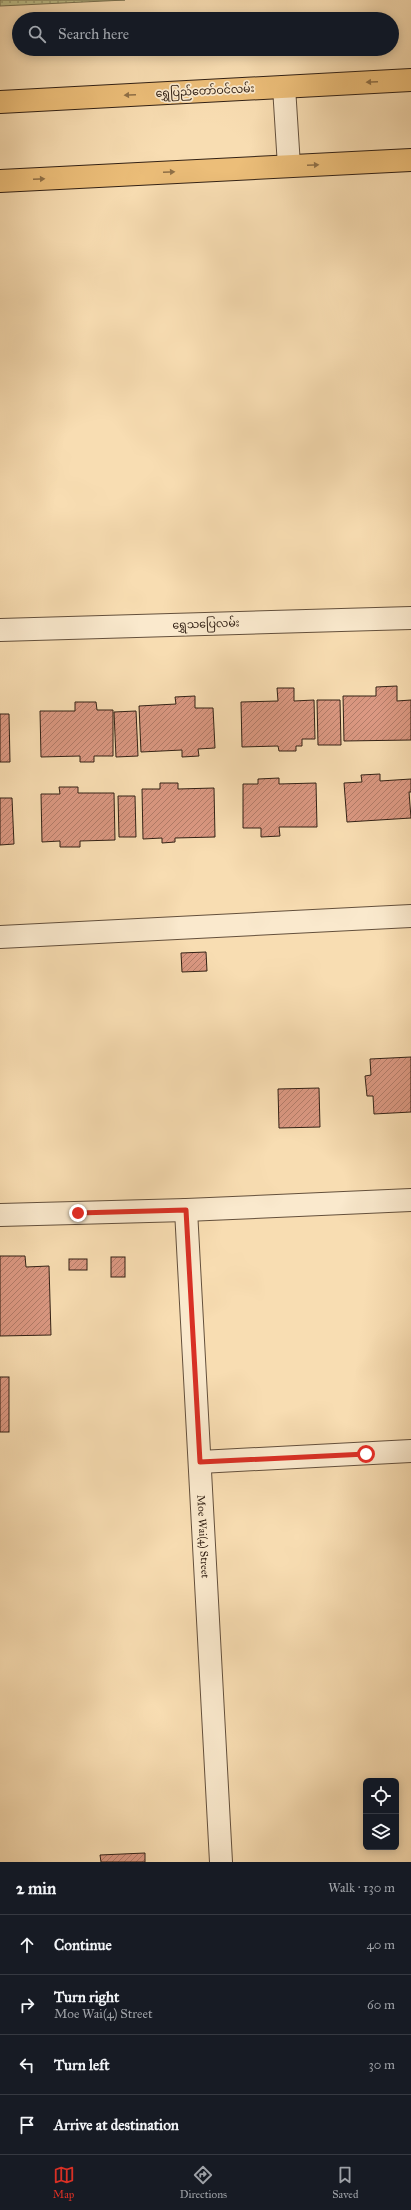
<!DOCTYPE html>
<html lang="en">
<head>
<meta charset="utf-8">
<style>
	:root { --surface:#171b24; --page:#242831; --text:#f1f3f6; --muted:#9ea1a6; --line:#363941; --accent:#d93025 }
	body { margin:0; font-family:"IM FELL Great Primer","Noto Sans Myanmar",serif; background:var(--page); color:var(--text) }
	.controls { position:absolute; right:12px; bottom:12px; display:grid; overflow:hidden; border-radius:6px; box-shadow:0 2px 10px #0003 }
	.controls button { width:36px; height:36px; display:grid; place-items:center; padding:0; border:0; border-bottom:1px solid var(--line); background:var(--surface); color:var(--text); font:20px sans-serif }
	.stop { position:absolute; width:12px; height:12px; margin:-9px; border:3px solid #d93025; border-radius:50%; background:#fff }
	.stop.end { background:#d93025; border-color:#fff; box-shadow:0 1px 4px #0008 }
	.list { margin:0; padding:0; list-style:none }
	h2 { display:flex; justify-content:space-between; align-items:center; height:52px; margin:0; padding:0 16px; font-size:17px }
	h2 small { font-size:13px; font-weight:400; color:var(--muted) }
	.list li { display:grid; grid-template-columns:26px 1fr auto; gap:12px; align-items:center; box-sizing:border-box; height:60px; padding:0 16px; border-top:1px solid var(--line) }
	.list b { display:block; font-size:15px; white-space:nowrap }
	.list p { margin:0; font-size:13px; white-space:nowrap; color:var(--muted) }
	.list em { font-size:13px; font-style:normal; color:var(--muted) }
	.icon { flex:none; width:22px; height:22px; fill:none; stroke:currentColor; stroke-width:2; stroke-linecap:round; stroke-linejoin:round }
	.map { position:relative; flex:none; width:411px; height:1862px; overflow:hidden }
	.search { position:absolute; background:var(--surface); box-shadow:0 2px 10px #0003; left:12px; right:12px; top:12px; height:44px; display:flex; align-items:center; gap:10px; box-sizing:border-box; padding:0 14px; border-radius:22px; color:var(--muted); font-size:15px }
	.sheet { height:292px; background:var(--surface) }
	nav { display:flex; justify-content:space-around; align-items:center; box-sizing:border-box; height:56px; border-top:1px solid var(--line); background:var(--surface); font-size:11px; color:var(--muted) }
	nav a { display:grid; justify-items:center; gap:2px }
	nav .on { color:var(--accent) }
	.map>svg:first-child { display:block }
</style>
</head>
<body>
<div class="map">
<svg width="411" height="1862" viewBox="0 0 411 1862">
	<defs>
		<pattern id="grass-dots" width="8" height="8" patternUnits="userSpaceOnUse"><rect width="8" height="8" fill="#bec08c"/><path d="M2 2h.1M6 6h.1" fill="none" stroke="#9b9c71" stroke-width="1.8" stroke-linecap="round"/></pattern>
		<pattern id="building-hatch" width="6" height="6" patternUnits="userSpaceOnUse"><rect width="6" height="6" fill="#db9882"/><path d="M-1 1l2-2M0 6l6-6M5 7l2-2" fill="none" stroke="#b27c69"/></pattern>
	</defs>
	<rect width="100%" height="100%" fill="#f8ddb2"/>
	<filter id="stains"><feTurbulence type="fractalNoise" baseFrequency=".005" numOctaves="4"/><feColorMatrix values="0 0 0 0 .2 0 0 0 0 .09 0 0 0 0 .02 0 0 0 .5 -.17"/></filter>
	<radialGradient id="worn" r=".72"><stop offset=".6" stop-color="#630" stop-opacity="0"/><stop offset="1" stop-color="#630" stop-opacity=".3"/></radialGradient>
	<polygon fill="url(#grass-dots)" stroke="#787050" points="0,0 125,0 0,6"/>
	<g fill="url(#building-hatch)" stroke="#322115">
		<polygon points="397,686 397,701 411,700 411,740 344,741 343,696 376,696 376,687"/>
		<polygon points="277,688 294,688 294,701 314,700 315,739 302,739 302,746 296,746 296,751 279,751 278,746 242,747 241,702 278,701"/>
		<polygon points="195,696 195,708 213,708 215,748 198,749 199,756 182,757 182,750 141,752 139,706 176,704 175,697"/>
		<polygon points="317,700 340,700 341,745 318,745"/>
		<polygon points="75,702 96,702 97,710 113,710 113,756 94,756 94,762 80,762 80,756 41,757 40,711 75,711"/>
		<polygon points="136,711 138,756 116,757 114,712"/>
		<polygon points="0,714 9,714 10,762 0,762"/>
		<polygon points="380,774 380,781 411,779 411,792 409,792 411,818 347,822 344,783 362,782 361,775"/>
		<polygon points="279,778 279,784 316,783 317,827 279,827 280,836 261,837 261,828 243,828 243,784 258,784 258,779"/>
		<polygon points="160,783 178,783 178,789 214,788 215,837 175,838 175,842 162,843 162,838 143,839 142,789 160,789"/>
		<polygon points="59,787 78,787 78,793 114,793 115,840 80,841 80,847 60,847 60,841 42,842 41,794 60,794"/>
		<polygon points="118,796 135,796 136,837 119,837"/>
		<polygon points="0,798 12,798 14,844 0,845"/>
		<polygon points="206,952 207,971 182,972 181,953"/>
		<polygon points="411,1057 411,1112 374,1114 373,1096 367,1096 365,1076 371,1075 370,1059"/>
		<polygon points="319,1088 320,1127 279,1128 278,1089"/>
		<polygon points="0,1256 25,1256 26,1267 49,1266 51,1335 0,1336"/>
		<rect x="111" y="1257" width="14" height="20"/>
		<rect x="69" y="1259" width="18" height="11"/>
		<rect x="0" y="1377" width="9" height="55"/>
		<polygon points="145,1853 145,1862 101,1862 100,1855"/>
	</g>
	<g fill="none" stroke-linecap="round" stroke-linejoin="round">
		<g stroke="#64503c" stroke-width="24">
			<g id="minor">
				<polyline points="284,87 289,166"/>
				<polyline points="0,630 411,618"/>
				<polyline points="0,937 411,916"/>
				<path id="s1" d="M186 1210 221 1862"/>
				<polyline points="0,1215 186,1210 411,1200"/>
				<polyline points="200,1462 411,1451"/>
			</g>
		</g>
		<g stroke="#322115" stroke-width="24">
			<g id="major">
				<polyline points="0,102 411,80"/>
				<polyline points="0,181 411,160"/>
			</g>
		</g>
		<use href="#minor" stroke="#fae9cd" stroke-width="22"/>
		<use href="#major" stroke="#ecbe79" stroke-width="22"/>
	</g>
	<defs><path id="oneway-solid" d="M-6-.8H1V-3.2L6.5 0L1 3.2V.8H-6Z"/></defs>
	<g fill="#8f7047">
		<use href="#oneway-solid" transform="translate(372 82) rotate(177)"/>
		<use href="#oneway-solid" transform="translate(130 95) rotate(177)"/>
		<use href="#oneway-solid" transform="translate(313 165) rotate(-3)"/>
		<use href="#oneway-solid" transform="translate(169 172) rotate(-3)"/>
		<use href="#oneway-solid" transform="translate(39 179) rotate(-3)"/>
	</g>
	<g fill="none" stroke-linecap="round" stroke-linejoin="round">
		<polyline stroke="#d93025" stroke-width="5" points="78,1213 186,1210 200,1462 366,1454"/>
	</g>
	<g text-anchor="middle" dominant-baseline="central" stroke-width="3.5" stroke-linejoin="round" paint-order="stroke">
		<g font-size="11" fill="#322115" stroke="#fae9cd">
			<text transform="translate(205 91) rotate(-3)">ရွှေပြည်တော်ဝင်လမ်း</text>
			<text transform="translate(206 624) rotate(-2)">ရွှေသပြေလမ်း</text>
			<text stroke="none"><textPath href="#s1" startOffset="327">Moe Wai(4) Street</textPath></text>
		</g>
	</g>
	<rect width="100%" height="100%" filter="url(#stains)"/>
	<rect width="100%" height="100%" fill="url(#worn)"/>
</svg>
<div class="controls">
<button><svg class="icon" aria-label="locate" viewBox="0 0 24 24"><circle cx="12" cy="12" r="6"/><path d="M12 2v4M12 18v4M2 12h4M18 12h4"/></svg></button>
<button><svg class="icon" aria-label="layers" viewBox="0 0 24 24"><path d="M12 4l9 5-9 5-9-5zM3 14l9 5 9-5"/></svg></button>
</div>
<div class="stop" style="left:366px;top:1454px"></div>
<div class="stop end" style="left:78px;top:1213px"></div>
<div class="search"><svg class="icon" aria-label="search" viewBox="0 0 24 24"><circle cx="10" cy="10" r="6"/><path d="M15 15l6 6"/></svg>Search here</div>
</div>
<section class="sheet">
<h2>2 min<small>Walk · 130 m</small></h2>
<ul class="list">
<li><svg class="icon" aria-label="ahead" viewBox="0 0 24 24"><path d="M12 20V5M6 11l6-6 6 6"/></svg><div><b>Continue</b></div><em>40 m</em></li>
<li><svg class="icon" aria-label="right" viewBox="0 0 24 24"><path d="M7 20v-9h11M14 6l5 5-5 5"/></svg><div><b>Turn right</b><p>Moe Wai(4) Street</p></div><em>60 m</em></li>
<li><svg class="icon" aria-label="left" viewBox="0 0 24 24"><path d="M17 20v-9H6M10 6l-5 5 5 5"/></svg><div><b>Turn left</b></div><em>30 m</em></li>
<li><svg class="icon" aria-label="arrive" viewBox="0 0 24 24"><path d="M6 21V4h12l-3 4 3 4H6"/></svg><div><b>Arrive at destination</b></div></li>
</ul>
</section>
<nav>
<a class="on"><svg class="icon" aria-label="map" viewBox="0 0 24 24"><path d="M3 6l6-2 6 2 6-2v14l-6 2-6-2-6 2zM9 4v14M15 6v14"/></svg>Map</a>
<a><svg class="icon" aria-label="directions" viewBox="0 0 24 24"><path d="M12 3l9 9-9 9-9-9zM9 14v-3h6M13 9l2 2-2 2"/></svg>Directions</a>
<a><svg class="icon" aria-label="saved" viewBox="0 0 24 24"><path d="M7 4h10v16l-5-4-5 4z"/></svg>Saved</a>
</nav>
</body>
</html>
